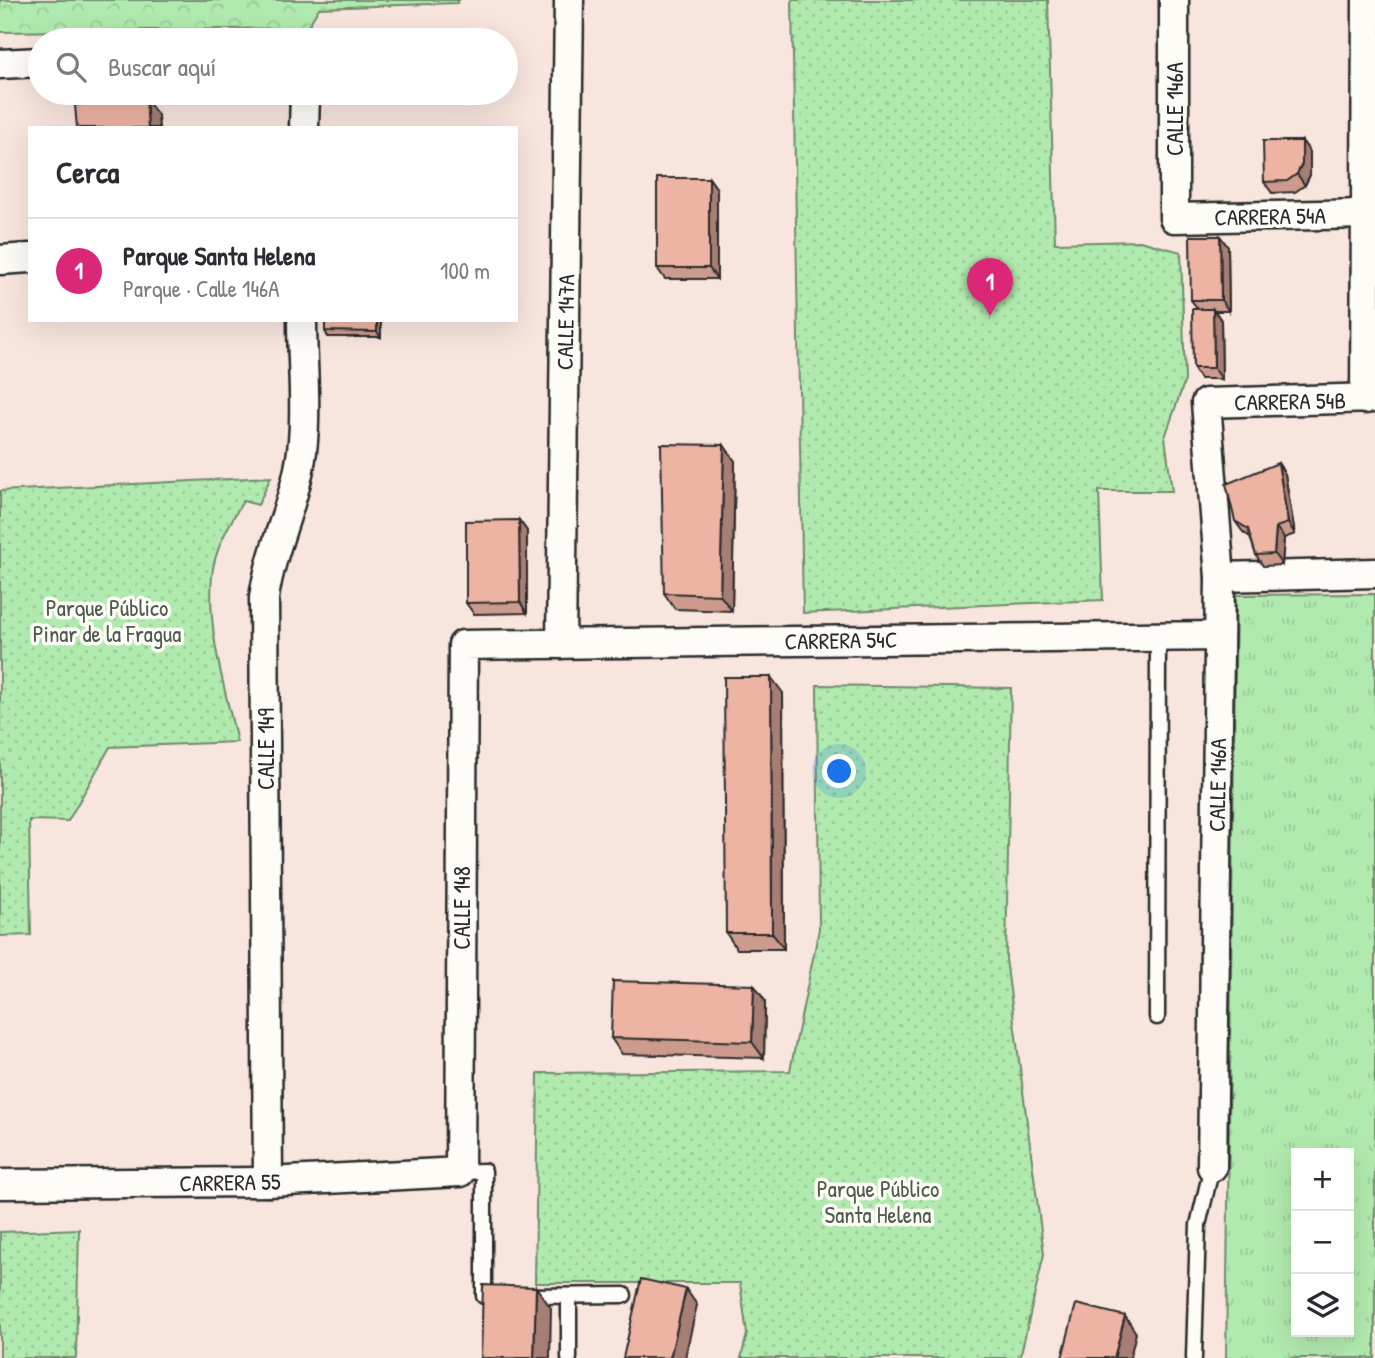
<!DOCTYPE html>
<html lang="es">
<head>
<meta charset="utf-8">
<style>
	:root { --surface:#fff; --page:#f2f2f3; --text:#2b2b33; --muted:#7c7c81; --line:#e1e1e2; --accent:#db2777 }
	body { margin:0; font-family:"Patrick Hand",sans-serif; background:var(--page); color:var(--text) }
	.controls { position:absolute; right:21px; bottom:21px; display:grid; overflow:hidden; border-radius:0px; box-shadow:0 7px 28px #0002 }
	.controls button { width:63px; height:63px; display:grid; place-items:center; padding:0; border:0; border-bottom:2px solid var(--line); background:var(--surface); color:var(--text); font:35px sans-serif }
	.you { position:absolute; left:840px; top:772px; width:24px; height:24px; margin:-18px; border:5px solid #fff; border-radius:50%; background:#1a73e8; box-shadow:0 0 0 10px #1a73e833 }
	.badge { display:grid; place-items:center; width:46px; height:46px; border-radius:50%; background:var(--accent); color:#fff; font-size:23px; font-weight:700 }
	.pin { position:absolute; translate:-50% -58px; filter:drop-shadow(0 2px 4px #0008) }
	.pin::after { content:''; position:absolute; top:37px; width:24px; height:21px; background:inherit; clip-path:polygon(0 0,100% 0,50% 100%) }
	.list { margin:0; padding:0; list-style:none }
	h2 { display:flex; justify-content:space-between; align-items:center; height:91px; margin:0; padding:0 28px; font-size:30px }
	h2 small { font-size:23px; font-weight:400; color:var(--muted) }
	.list li { display:grid; grid-template-columns:46px 1fr auto; gap:21px; align-items:center; box-sizing:border-box; height:105px; padding:0 28px; border-top:2px solid var(--line) }
	.list b { display:block; font-size:26px; white-space:nowrap }
	.list p { margin:0; font-size:23px; white-space:nowrap; color:var(--muted) }
	.list em { font-size:23px; font-style:normal; color:var(--muted) }
	.icon { flex:none; width:38px; height:38px; fill:none; stroke:currentColor; stroke-width:2; stroke-linecap:round; stroke-linejoin:round }
	.map { position:relative; flex:none; width:1375px; height:1358px; overflow:hidden }
	.search { position:absolute; background:var(--surface); box-shadow:0 7px 28px #0002; left:28px; top:28px; width:490px; height:77px; display:flex; align-items:center; gap:18px; box-sizing:border-box; padding:0 24px; border-radius:38px; color:var(--muted); font-size:26px }
	.panel { position:absolute; background:var(--surface); box-shadow:0 7px 28px #0002; left:28px; top:126px; width:490px; height:196px; border-radius:0px }
	.map>svg:first-child { display:block }
</style>
</head>
<body>
<div class="map">
<svg width="1375" height="1358" viewBox="0 0 1375 1358">
	<defs>
		<pattern id="grass-tufts" width="24" height="20" patternUnits="userSpaceOnUse" patternTransform="scale(1.75)"><rect width="24" height="20" fill="#b1eaae"/><path d="M3 7l-1-3M5 7V3M7 7l1-3M15 17l-1-3M17 17v-4M19 17l1-3" fill="none" stroke="#98c996"/></pattern>
		<pattern id="forest-crowns" width="20" height="18" patternUnits="userSpaceOnUse" patternTransform="scale(1.75)"><rect width="20" height="18" fill="#b1eaae"/><path d="M2 6a3 3 0 1 1 6 0M12 15a3 3 0 1 1 6 0" fill="none" stroke="#98c996"/></pattern>
		<pattern id="park-dots" width="8" height="8" patternUnits="userSpaceOnUse" patternTransform="scale(1.75)"><rect width="8" height="8" fill="#b1eaae"/><path d="M2 2h.1M6 6h.1" fill="none" stroke="#98c996" stroke-width="1.8" stroke-linecap="round"/></pattern>
	</defs>
	<rect width="100%" height="100%" fill="#f8e6de"/>
	<filter id="ink" filterUnits="userSpaceOnUse"><feTurbulence type="fractalNoise" baseFrequency=".0143" numOctaves="2"/><feDisplacementMap in="SourceGraphic" scale="14" xChannelSelector="R" yChannelSelector="G"/><feConvolveMatrix kernelMatrix="1 2 1 2 8 2 1 2 1" color-interpolation-filters="sRGB"/></filter>
	<g filter="url(#ink)">
		<path fill="url(#grass-tufts)" stroke="#6e8a6c" stroke-width="2" fill-rule="evenodd" d="M1375 594V1358H1226L1236 595ZM1296 1153H1349V1332H1296Z"/>
		<polygon fill="url(#forest-crowns)" stroke="#6e8a6c" stroke-width="2" points="0,0 459,0 457,3 319,8 307,28 0,32"/>
		<g fill="url(#park-dots)" stroke="#6e8a6c" stroke-width="2">
			<polygon points="792,0 1048,0 1055,243 1140,241 1181,252 1185,380 1165,437 1172,491 1099,491 1103,600 803,613"/>
			<path d="M271 477 258 505 243 501C230 523 214 550 212 576 207 633 225 688 237 742L110 747 68 821 29 820 31 935 0 936V491Z"/>
			<polygon points="817,685 1011,688 1006,959 1044,1254 1020,1358 741,1358 747,1334 740,1283 535,1283 538,1073 790,1071 819,929"/>
			<polygon points="79,1229 76,1358 0,1358 0,1232"/>
		</g>
		<g fill="none" stroke-linecap="round" stroke-linejoin="round">
			<g stroke="#2b2b2b" stroke-width="19">
				<g id="lane">
					<polyline points="1157,1017 1158,637"/>
					<polyline points="460,1172 484,1171 484,1296 492,1296"/>
					<polyline points="526,1296 624,1295"/>
					<polyline points="569,1358 569,1296"/>
					<polyline points="1194,1358 1198,1225 1212,1167"/>
				</g>
			</g>
			<g stroke="#2b2b2b" stroke-width="33">
				<g id="street">
					<polyline points="1174,0 1174,218 1366,214"/>
					<polyline points="0,64 40,62"/>
					<polyline points="304,128 305,93"/>
					<polyline points="0,260 30,258"/>
					<polyline points="1365,399 1367,0"/>
					<polyline points="1220,577 1375,573"/>
					<polyline points="561,644 569,0"/>
					<polyline points="1212,1167 1220,577 1206,403 1375,398"/>
					<path d="M268 1182 264 598C271 547 296 501 302 451 307 408 302 363 302 320"/>
					<polyline points="0,1184 268,1182 460,1172 463,645 1219,636"/>
				</g>
			</g>
			<use href="#lane" stroke="#fdfcf7" stroke-width="14"/>
			<use href="#street" stroke="#fdfcf7" stroke-width="28"/>
		</g>
		<g fill="#cc9b8d" stroke="#2b2b2b" stroke-width="2">
			<polygon points="1302,141 1310,152 1310,175 1305,185 1295,192 1272,193 1264,182"/>
			<polygon points="709,178 717,189 717,279 665,279 657,268"/>
			<polygon points="1220,236 1228,247 1229,311 1215,311 1221,320 1222,379 1200,379 1193,368 1198,309 1191,300"/>
			<polygon points="325,320 381,320 381,337 328,337 325,331"/>
			<polygon points="735,461 732,611 675,609 664,593"/>
			<polygon points="1278,463 1285,474 1295,534 1284,538 1282,565 1263,566 1256,555 1250,537 1243,532 1235,521"/>
			<polygon points="519,520 527,531 527,613 474,614 466,603"/>
			<polygon points="783,693 784,949 737,949 726,933"/>
			<polygon points="754,985 765,1001 764,1058 622,1054 611,1038"/>
		</g>
		<g fill="#a67e73" stroke="#2b2b2b" stroke-width="2">
			<polygon points="146,99 158,115 159,128 148,128"/>
			<polygon points="1302,141 1310,152 1310,175 1305,185 1297,174"/>
			<polygon points="709,178 717,189 717,279 709,268"/>
			<polygon points="1220,236 1228,247 1229,311 1221,300"/>
			<polygon points="1213,309 1221,320 1222,379 1214,368"/>
			<polygon points="377,320 381,320 381,337 377,332"/>
			<polygon points="724,445 735,461 732,611 720,595"/>
			<polygon points="1278,463 1285,474 1295,534 1288,523"/>
			<polygon points="519,520 527,531 527,613 520,602"/>
			<polygon points="1276,527 1284,538 1282,565 1274,554"/>
			<polygon points="771,677 783,693 784,949 772,933"/>
			<polygon points="754,985 765,1001 764,1058 752,1042"/>
			<polygon points="536,1287 551,1308 550,1358 534,1358"/>
			<polygon points="686,1289 697,1305 685,1358 670,1358"/>
			<polygon points="1125,1316 1136,1333 1130,1358 1114,1358"/>
		</g>
		<g fill="#edb4a4" stroke="#2b2b2b" stroke-width="2">
			<polygon points="146,99 148,128 77,128 75,105"/>
			<polygon points="1263,141 1302,141 1302,164 1297,174 1287,181 1264,182"/>
			<rect x="657" y="178" width="52" height="90"/>
			<polygon points="1190,236 1220,236 1221,300 1191,300"/>
			<polygon points="1192,309 1213,309 1214,368 1193,368"/>
			<polygon points="325,320 377,320 377,332 325,331"/>
			<polygon points="661,444 724,445 720,595 664,593"/>
			<polygon points="1278,463 1288,523 1276,527 1274,554 1256,555 1248,529 1235,521 1226,484"/>
			<polygon points="519,520 520,602 466,603 466,521"/>
			<polygon points="724,677 771,677 772,933 726,933"/>
			<polygon points="613,981 754,985 752,1042 611,1038"/>
			<polygon points="641,1279 686,1289 670,1358 623,1358"/>
			<polygon points="483,1285 536,1287 534,1358 481,1358"/>
			<polygon points="1076,1304 1125,1316 1114,1358 1062,1358"/>
		</g>
	</g>
	<g text-anchor="middle" dominant-baseline="central" stroke-width="7" stroke-linejoin="round" paint-order="stroke">
		<g font-size="23" fill="#2b2b2b" stroke="#fdfcf7">
			<text transform="translate(1174 109) rotate(-90)">CALLE 146A</text>
			<text transform="translate(1270 216) rotate(-1)">CARRERA 54A</text>
			<text transform="translate(565 322) rotate(-89)">CALLE 147A</text>
			<text transform="translate(1290 401) rotate(-1)">CARRERA 54B</text>
			<text transform="translate(841 640) rotate(-1)">CARRERA 54C</text>
			<text transform="translate(265 749) rotate(-90)">CALLE 149</text>
			<text transform="translate(1217 785) rotate(-89)">CALLE 146A</text>
			<text transform="translate(461 908) rotate(-90)">CALLE 148</text>
			<text transform="translate(230 1182) rotate(-1)">CARRERA 55</text>
		</g>
		<g font-size="23" fill="#4c5b4c" stroke="#fdfcf7">
			<text x="107" y="607">Parque Público<tspan x="107" dy="26">Pinar de la Fragua</tspan></text>
			<text x="878" y="1188">Parque Público<tspan x="878" dy="26">Santa Helena</tspan></text>
		</g>
	</g>
</svg>
<div class="controls">
<button>+</button>
<button>−</button>
<button><svg class="icon" aria-label="layers" viewBox="0 0 24 24"><path d="M12 4l9 5-9 5-9-5zM3 14l9 5 9-5"/></svg></button>
</div>
<div class="you"></div>
<div class="pin badge" style="left:990px;top:316px">1</div>
<div class="search"><svg class="icon" aria-label="search" viewBox="0 0 24 24"><circle cx="10" cy="10" r="6"/><path d="M15 15l6 6"/></svg>Buscar aquí</div>
<section class="panel">
<h2>Cerca<small></small></h2>
<ul class="list">
<li><span class="badge">1</span><div><b>Parque Santa Helena</b><p>Parque · Calle 146A</p></div><em>100 m</em></li>
</ul>
</section>
</div>
</body>
</html>
